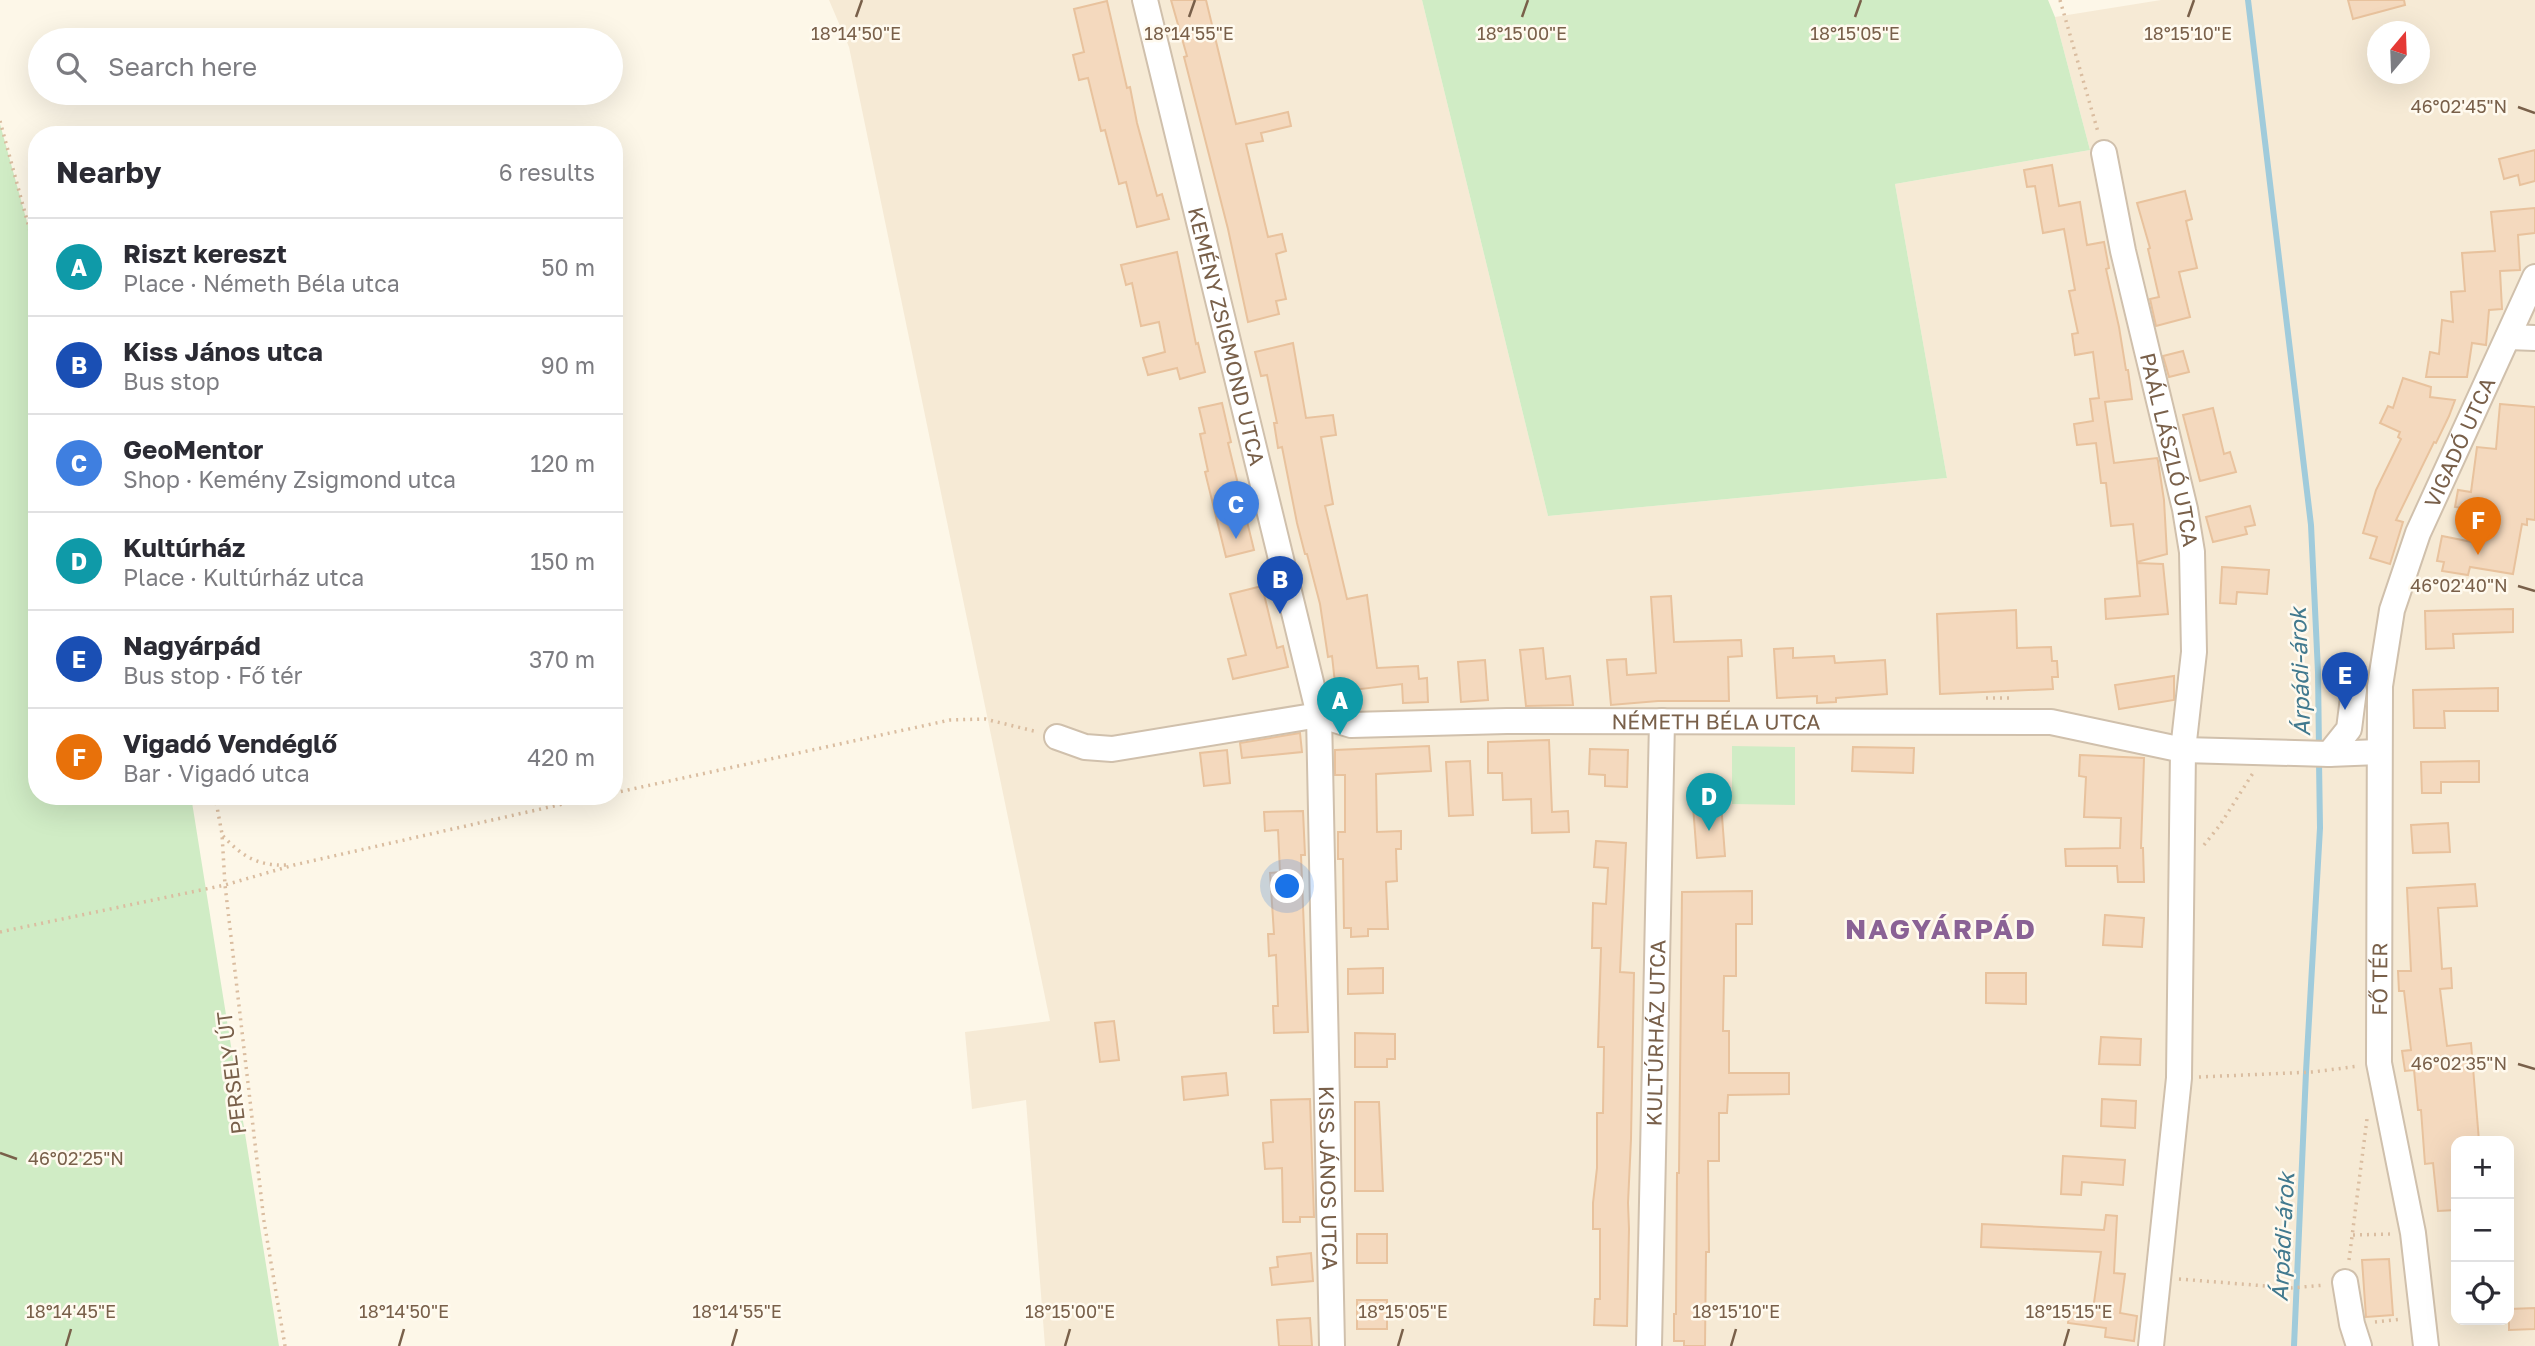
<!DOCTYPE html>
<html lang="en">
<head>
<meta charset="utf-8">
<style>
	:root { --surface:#fff; --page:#f2f2f3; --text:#2b2b33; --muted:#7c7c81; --line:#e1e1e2; --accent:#82503c }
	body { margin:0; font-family:"Golos Text",sans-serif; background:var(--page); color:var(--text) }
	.controls { position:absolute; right:21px; bottom:21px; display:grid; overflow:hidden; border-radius:14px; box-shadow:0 7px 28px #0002 }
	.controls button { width:63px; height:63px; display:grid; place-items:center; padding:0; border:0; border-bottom:2px solid var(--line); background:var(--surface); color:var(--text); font:35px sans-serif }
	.compass { position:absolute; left:2367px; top:21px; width:63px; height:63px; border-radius:50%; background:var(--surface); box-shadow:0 7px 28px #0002; rotate:19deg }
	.you { position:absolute; left:1288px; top:887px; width:24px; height:24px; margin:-18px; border:5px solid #fff; border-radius:50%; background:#1a73e8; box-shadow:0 0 0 10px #1a73e833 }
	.badge { display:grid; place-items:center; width:46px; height:46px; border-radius:50%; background:var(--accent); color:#fff; font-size:23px; font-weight:700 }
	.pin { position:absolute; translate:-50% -58px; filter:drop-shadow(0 2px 4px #0008) }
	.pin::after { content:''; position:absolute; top:37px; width:24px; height:21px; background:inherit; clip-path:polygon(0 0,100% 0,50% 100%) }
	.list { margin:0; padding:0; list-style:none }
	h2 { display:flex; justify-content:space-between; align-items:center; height:91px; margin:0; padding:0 28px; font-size:30px }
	h2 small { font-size:23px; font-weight:400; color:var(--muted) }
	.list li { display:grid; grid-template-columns:46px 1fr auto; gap:21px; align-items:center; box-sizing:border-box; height:98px; padding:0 28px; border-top:2px solid var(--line) }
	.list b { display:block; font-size:26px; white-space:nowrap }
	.list p { margin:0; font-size:23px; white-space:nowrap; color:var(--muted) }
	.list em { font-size:23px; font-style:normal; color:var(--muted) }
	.icon { flex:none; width:38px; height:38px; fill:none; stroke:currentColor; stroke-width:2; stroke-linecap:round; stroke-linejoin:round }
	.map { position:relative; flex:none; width:2535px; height:1346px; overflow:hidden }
	.search { position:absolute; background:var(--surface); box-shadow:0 7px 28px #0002; left:28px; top:28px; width:595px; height:77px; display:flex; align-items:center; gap:18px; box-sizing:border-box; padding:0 24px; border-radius:38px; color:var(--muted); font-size:26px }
	.panel { position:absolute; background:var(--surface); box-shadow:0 7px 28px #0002; left:28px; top:126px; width:595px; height:679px; border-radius:28px }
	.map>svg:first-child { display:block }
</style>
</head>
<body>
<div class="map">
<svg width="2535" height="1346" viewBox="0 0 2535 1346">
	<rect width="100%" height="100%" fill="#fdf7e8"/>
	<path fill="#f6ead5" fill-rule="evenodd" d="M829 0H1422L1548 516 1947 478 1895 184 2090 150 2055 17 2161 0H2535V1346H1045L1026 1100 972 1109 965 1032 1050 1021 849 47ZM2378 32H2420V74H2378ZM2456 1141H2509V1320H2456Z"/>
	<g fill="#d0ecc5">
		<polygon points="1422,0 2048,0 2055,17 2090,150 1895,184 1947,478 1548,516"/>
		<polygon points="0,124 37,258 37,796 191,796 279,1346 0,1346"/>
		<polygon points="1732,746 1795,747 1795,805 1732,804"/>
	</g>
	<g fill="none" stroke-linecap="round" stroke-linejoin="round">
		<g stroke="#a0cbdb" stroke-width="6">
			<polyline points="2248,0 2311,525 2318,672 2319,750"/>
			<polyline points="2294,1346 2306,1072 2320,828 2319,761"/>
		</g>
	</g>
	<g fill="#f4d9be" stroke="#e8c29d" stroke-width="2">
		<polygon points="1171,0 1206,0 1236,124 1288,112 1291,126 1261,133 1263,141 1246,144 1268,237 1282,234 1286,251 1276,254 1286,299 1276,301 1279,314 1248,322 1228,229 1184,57 1187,56"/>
		<polygon points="2348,0 2404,0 2405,5 2353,19"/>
		<polygon points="1107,1 1127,88 1130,87 1137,123 1157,196 1162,194 1169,219 1137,227 1126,182 1119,184 1105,130 1101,131 1088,78 1079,80 1073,55 1084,52 1074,9"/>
		<polygon points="2535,150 2535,181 2520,185 2518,175 2504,179 2499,159"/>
		<polygon points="2052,165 2059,206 2080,202 2087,245 2104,242 2109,268 2106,269 2119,327 2126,370 2128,370 2132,399 2105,402 2114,463 2157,458 2158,461 2164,500 2167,554 2137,562 2133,524 2111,526 2106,483 2101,483 2096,443 2077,445 2074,424 2093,421 2090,399 2099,398 2093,352 2075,355 2072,334 2078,333 2069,291 2075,290 2064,229 2043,233 2035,186 2027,187 2024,170"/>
		<polygon points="2185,191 2192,219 2186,221 2197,268 2179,272 2190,317 2156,326 2150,299 2159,297 2148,249 2150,248 2137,203"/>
		<polygon points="2535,208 2535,233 2518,235 2520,270 2500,271 2502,309 2489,310 2486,345 2472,343 2467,377 2426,377 2430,352 2439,354 2442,320 2453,322 2451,292 2465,291 2462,253 2495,251 2491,212"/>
		<polygon points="1177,252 1196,344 1198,343 1205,372 1180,379 1177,368 1148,375 1143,358 1165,352 1159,322 1141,326 1132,283 1126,285 1121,265"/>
		<polygon points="1293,343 1306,418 1333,415 1336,435 1321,437 1333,504 1325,506 1347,599 1367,595 1377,668 1418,666 1419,679 1427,678 1428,702 1403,703 1402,684 1336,692 1332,656 1328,657 1320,604 1307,554 1305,554 1297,523 1282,447 1278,448 1274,423 1277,423 1267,375 1261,376 1255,352"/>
		<polygon points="2183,351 2189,372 2169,377 2163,356"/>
		<polygon points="2403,378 2431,387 2430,397 2455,400 2449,416 2436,443 2434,442 2396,520 2403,522 2390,564 2370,558 2377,537 2363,533 2376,490 2401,439 2398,437 2400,432 2380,423 2388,406 2393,408"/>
		<polygon points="1222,403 1231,442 1228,443 1254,550 1226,557 1205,472 1208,471 1200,434 1205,433 1199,408"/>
		<polygon points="2500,404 2535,407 2535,520 2527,519 2527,525 2522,524 2513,574 2470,567 2468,575 2442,571 2444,562 2437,561 2442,536 2477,543 2482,511 2455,507 2458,490 2471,492 2477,447 2496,449"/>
		<polygon points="2213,408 2224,454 2230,452 2236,472 2200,481 2183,415"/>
		<polygon points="2250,506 2255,525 2245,527 2247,534 2213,542 2206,517"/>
		<polygon points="2137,563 2163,564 2168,614 2106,619 2105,599 2140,596"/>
		<polygon points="2222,567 2269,570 2267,594 2237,592 2236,604 2220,603"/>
		<polygon points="1262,586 1277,648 1283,646 1288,667 1233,679 1228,659 1246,655 1230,594"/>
		<polygon points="1671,596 1674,642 1741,640 1742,656 1728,657 1729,701 1658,701 1611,705 1607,660 1626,659 1627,675 1656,673 1651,597"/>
		<polygon points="2513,609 2513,632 2453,634 2454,648 2426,649 2425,611"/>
		<polygon points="2016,610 2017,648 2051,647 2052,661 2057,661 2058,677 2052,677 2053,689 1940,694 1937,614"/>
		<polygon points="1543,648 1546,679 1570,676 1573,705 1526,706 1520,650"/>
		<polygon points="1793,648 1793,658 1834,656 1835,663 1885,660 1887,694 1836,698 1836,702 1817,703 1817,696 1777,698 1774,649"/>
		<polygon points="1485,660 1488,700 1461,702 1458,662"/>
		<polygon points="2174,676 2174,700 2119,709 2115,685"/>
		<polygon points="2498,688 2498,711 2444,711 2445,728 2414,728 2413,690"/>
		<polygon points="1300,733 1302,752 1242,758 1240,743"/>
		<polygon points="1549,740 1552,812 1568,811 1569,832 1532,833 1531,799 1503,800 1502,773 1488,773 1488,742"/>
		<polygon points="1429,746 1431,771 1376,774 1377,832 1401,831 1401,849 1396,849 1397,881 1386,882 1388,929 1368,929 1368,936 1351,937 1351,928 1344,928 1343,859 1338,859 1338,832 1345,832 1345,775 1335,775 1335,750"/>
		<polygon points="1853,747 1914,748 1913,773 1852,771"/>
		<polygon points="1590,749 1628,750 1627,787 1605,786 1605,775 1589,774"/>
		<polygon points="1227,750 1230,783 1204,786 1200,753"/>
		<polygon points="2080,755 2144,758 2141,848 2143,848 2144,882 2118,882 2117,866 2066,866 2065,849 2120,848 2121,818 2084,817 2086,777 2079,776"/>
		<polygon points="1470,761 1473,815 1449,816 1446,762"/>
		<polygon points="2479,761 2479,782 2441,782 2441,793 2422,793 2421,762"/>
		<polygon points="1721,803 1725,856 1697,858 1693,806"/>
		<polygon points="1303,811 1305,855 1301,855 1308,1032 1274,1033 1273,1006 1278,1006 1276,955 1269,956 1268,934 1274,934 1270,873 1280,872 1278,830 1265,831 1264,812"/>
		<polygon points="2448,823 2450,852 2413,853 2411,825"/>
		<polygon points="1596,841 1626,843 1620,972 1634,973 1631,1139 1628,1203 1629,1229 1627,1326 1594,1325 1595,1299 1600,1299 1600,1229 1593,1229 1593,1203 1597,1168 1597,1113 1603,1113 1604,1047 1598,1047 1601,948 1592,948 1593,903 1606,904 1608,868 1594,867"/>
		<polygon points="2475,884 2477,906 2438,908 2442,969 2451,968 2452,988 2440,989 2447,1046 2471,1043 2479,1141 2456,1141 2456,1152 2454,1152 2456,1210 2438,1211 2433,1163 2425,1164 2421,1110 2418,1110 2414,1070 2405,1071 2402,1051 2411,1050 2404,991 2399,991 2398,971 2411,971 2407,888"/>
		<polygon points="1752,891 1752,924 1736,924 1736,976 1724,976 1723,1031 1729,1031 1729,1073 1789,1073 1789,1094 1728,1095 1727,1113 1719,1113 1719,1161 1708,1161 1709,1252 1706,1252 1705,1346 1684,1346 1684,1341 1674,1341 1674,1314 1676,1314 1677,1173 1679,1173 1682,892"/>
		<polygon points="2105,915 2144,918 2142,947 2103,945"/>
		<polygon points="1383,968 1383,993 1348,994 1348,969"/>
		<polygon points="1986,973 2026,973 2026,1004 1986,1003"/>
		<polygon points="1114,1021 1119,1060 1100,1062 1095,1023"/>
		<polygon points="1355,1033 1395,1034 1395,1059 1387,1059 1387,1067 1355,1067"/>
		<polygon points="2101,1037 2141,1039 2140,1065 2099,1064"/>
		<polygon points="1226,1073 1228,1095 1184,1100 1182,1077"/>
		<polygon points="1310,1099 1314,1217 1300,1217 1300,1222 1283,1222 1282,1168 1265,1169 1263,1143 1273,1142 1271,1100"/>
		<polygon points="2102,1099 2136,1101 2135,1128 2101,1126"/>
		<polygon points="1355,1102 1379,1102 1383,1191 1355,1191"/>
		<polygon points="2063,1156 2125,1160 2123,1185 2082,1182 2081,1195 2061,1194"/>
		<polygon points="2106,1215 2117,1216 2114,1273 2125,1274 2120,1313 2137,1316 2134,1341 2105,1337 2106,1328 2068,1323 2070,1307 2093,1310 2101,1252 1981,1247 1982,1224 2104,1230"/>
		<rect x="1357" y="1234" width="30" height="29"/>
		<polygon points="1311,1253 1313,1281 1272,1285 1270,1268 1278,1267 1277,1257"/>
		<polygon points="2389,1259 2393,1315 2366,1317 2362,1260"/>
		<rect x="1357" y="1300" width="30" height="29"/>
		<polygon points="2535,1308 2535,1329 2509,1330 2509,1309"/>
		<polygon points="1310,1318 1312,1346 1279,1346 1277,1320"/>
	</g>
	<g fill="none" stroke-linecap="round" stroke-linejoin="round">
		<g stroke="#d0c0ac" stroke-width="28">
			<g id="minor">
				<path id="s1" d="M1145 0 1319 715 1332 1346"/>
				<path id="s2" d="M2104 153 2123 251 2185 509 2192 552 2194 652 2183 750 2179 1078 2151 1346"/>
				<polyline points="2508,337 2535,338"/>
				<path id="s3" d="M1057 737 1085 747 1112 749 1319 715 1351 725 1507 721 2051 722 2183 750 2329 754 2379 752"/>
				<polyline points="2329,754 2349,729 2354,690"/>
				<polyline points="2345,1282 2352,1324 2359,1346"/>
				<path id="s4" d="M1649 1346 1662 721"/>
				<path id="s5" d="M2426 1346 2413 1233 2379 1063 2380 686 2392 610 2418 533 2535 277"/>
			</g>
		</g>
		<g stroke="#dabda0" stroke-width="3.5" stroke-dasharray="2 5" stroke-linecap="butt">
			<polyline points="2060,0 2098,132"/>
			<polyline points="0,121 37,257"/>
			<polyline points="1986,698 2014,698"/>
			<polyline points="614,793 950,720 985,719 1038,732"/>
			<polyline points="215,796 222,834 225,885 264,1221 285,1346"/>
			<path d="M223 836C242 856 257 866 286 865"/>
			<polyline points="2204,845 2220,825 2253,773"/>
			<polyline points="0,932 225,885 294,865 598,796"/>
			<polyline points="2199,1077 2313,1072 2359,1066"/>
			<polyline points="2353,1235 2393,1234"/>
			<polyline points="2349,1260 2367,1119"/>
			<polyline points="2179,1279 2291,1288 2325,1285"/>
			<polyline points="2375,1322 2402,1319"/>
		</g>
		<use href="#minor" stroke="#fff" stroke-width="24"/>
	</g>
	<path fill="none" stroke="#79604a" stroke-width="2.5" d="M856 17 862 0M1189 17 1195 0M1522 17 1528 0M1855 17 1861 0M2188 17 2194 0M2518 107 2535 113M2518 586 2535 591M2518 1064 2535 1069M0 1153 17 1159M66 1346 71 1329M399 1346 404 1329M732 1346 737 1329M1065 1346 1070 1329M1398 1346 1403 1329M1731 1346 1736 1329M2064 1346 2069 1329"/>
	<g text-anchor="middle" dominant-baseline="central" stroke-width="5" stroke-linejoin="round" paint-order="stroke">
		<g font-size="21" fill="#79604a" stroke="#fffaef">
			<text stroke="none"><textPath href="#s1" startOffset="346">KEMÉNY ZSIGMOND UTCA</textPath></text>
			<text stroke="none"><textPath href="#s5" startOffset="922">VIGADÓ UTCA</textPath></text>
			<text stroke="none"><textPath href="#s2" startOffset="304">PAÁL LÁSZLÓ UTCA</textPath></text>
			<text stroke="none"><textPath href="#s3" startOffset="665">NÉMETH BÉLA UTCA</textPath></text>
			<text stroke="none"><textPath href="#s5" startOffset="371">FŐ TÉR</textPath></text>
			<text stroke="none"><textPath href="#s4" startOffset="313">KULTÚRHÁZ UTCA</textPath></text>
			<text transform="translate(231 1073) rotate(-97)">PERSELY ÚT</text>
			<text stroke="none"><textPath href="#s1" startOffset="1199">KISS JÁNOS UTCA</textPath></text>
		</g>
		<g font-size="23" font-style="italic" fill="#41798e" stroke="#fffaef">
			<text transform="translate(2299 672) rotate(-92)">Árpádi-árok</text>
			<text transform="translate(2282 1237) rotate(-87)">Árpádi-árok</text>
		</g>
		<g font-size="28" font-weight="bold" letter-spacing="2" fill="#8a6295" stroke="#fffaef">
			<text x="1941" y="928">NAGYÁRPÁD</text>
		</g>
	</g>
	<g font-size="18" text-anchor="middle" fill="#79604a" stroke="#fffaef" stroke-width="5" stroke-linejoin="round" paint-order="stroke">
		<text x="856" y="40">18°14'50"E</text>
		<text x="1189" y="40">18°14'55"E</text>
		<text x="1522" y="40">18°15'00"E</text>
		<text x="2188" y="40">18°15'10"E</text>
		<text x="1855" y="40">18°15'05"E</text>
		<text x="2459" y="113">46°02'45"N</text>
		<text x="2459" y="592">46°02'40"N</text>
		<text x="2459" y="1070">46°02'35"N</text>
		<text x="76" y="1165">46°02'25"N</text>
		<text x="71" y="1318">18°14'45"E</text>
		<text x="404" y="1318">18°14'50"E</text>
		<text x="737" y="1318">18°14'55"E</text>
		<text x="1070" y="1318">18°15'00"E</text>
		<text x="1403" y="1318">18°15'05"E</text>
		<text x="1736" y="1318">18°15'10"E</text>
		<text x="2069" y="1318">18°15'15"E</text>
	</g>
</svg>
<div class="controls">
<button>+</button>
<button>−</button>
<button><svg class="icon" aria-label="locate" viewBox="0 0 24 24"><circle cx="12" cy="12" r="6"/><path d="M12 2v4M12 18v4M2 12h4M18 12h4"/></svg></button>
</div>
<svg class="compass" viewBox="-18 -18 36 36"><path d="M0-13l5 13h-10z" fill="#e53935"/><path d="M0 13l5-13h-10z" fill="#7c7c81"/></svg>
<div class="you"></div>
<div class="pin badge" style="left:1340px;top:735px;background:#0f9aa8">A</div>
<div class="pin badge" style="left:1280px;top:614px;background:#1a4fb4">B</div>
<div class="pin badge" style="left:1236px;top:539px;background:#3f7fe0">C</div>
<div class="pin badge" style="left:1709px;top:831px;background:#0f9aa8">D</div>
<div class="pin badge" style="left:2345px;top:710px;background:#1a4fb4">E</div>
<div class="pin badge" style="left:2478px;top:555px;background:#e8710a">F</div>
<div class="search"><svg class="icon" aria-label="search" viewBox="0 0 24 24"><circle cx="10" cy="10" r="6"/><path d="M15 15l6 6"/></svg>Search here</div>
<section class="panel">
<h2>Nearby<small>6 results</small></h2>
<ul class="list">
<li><span class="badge" style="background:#0f9aa8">A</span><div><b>Riszt kereszt</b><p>Place · Németh Béla utca</p></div><em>50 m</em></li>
<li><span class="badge" style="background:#1a4fb4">B</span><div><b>Kiss János utca</b><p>Bus stop</p></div><em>90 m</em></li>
<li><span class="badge" style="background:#3f7fe0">C</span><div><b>GeoMentor</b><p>Shop · Kemény Zsigmond utca</p></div><em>120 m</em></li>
<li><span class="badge" style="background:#0f9aa8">D</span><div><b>Kultúrház</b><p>Place · Kultúrház utca</p></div><em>150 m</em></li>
<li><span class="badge" style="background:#1a4fb4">E</span><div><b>Nagyárpád</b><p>Bus stop · Fő tér</p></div><em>370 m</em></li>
<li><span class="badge" style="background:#e8710a">F</span><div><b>Vigadó Vendéglő</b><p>Bar · Vigadó utca</p></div><em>420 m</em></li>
</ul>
</section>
</div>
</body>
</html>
